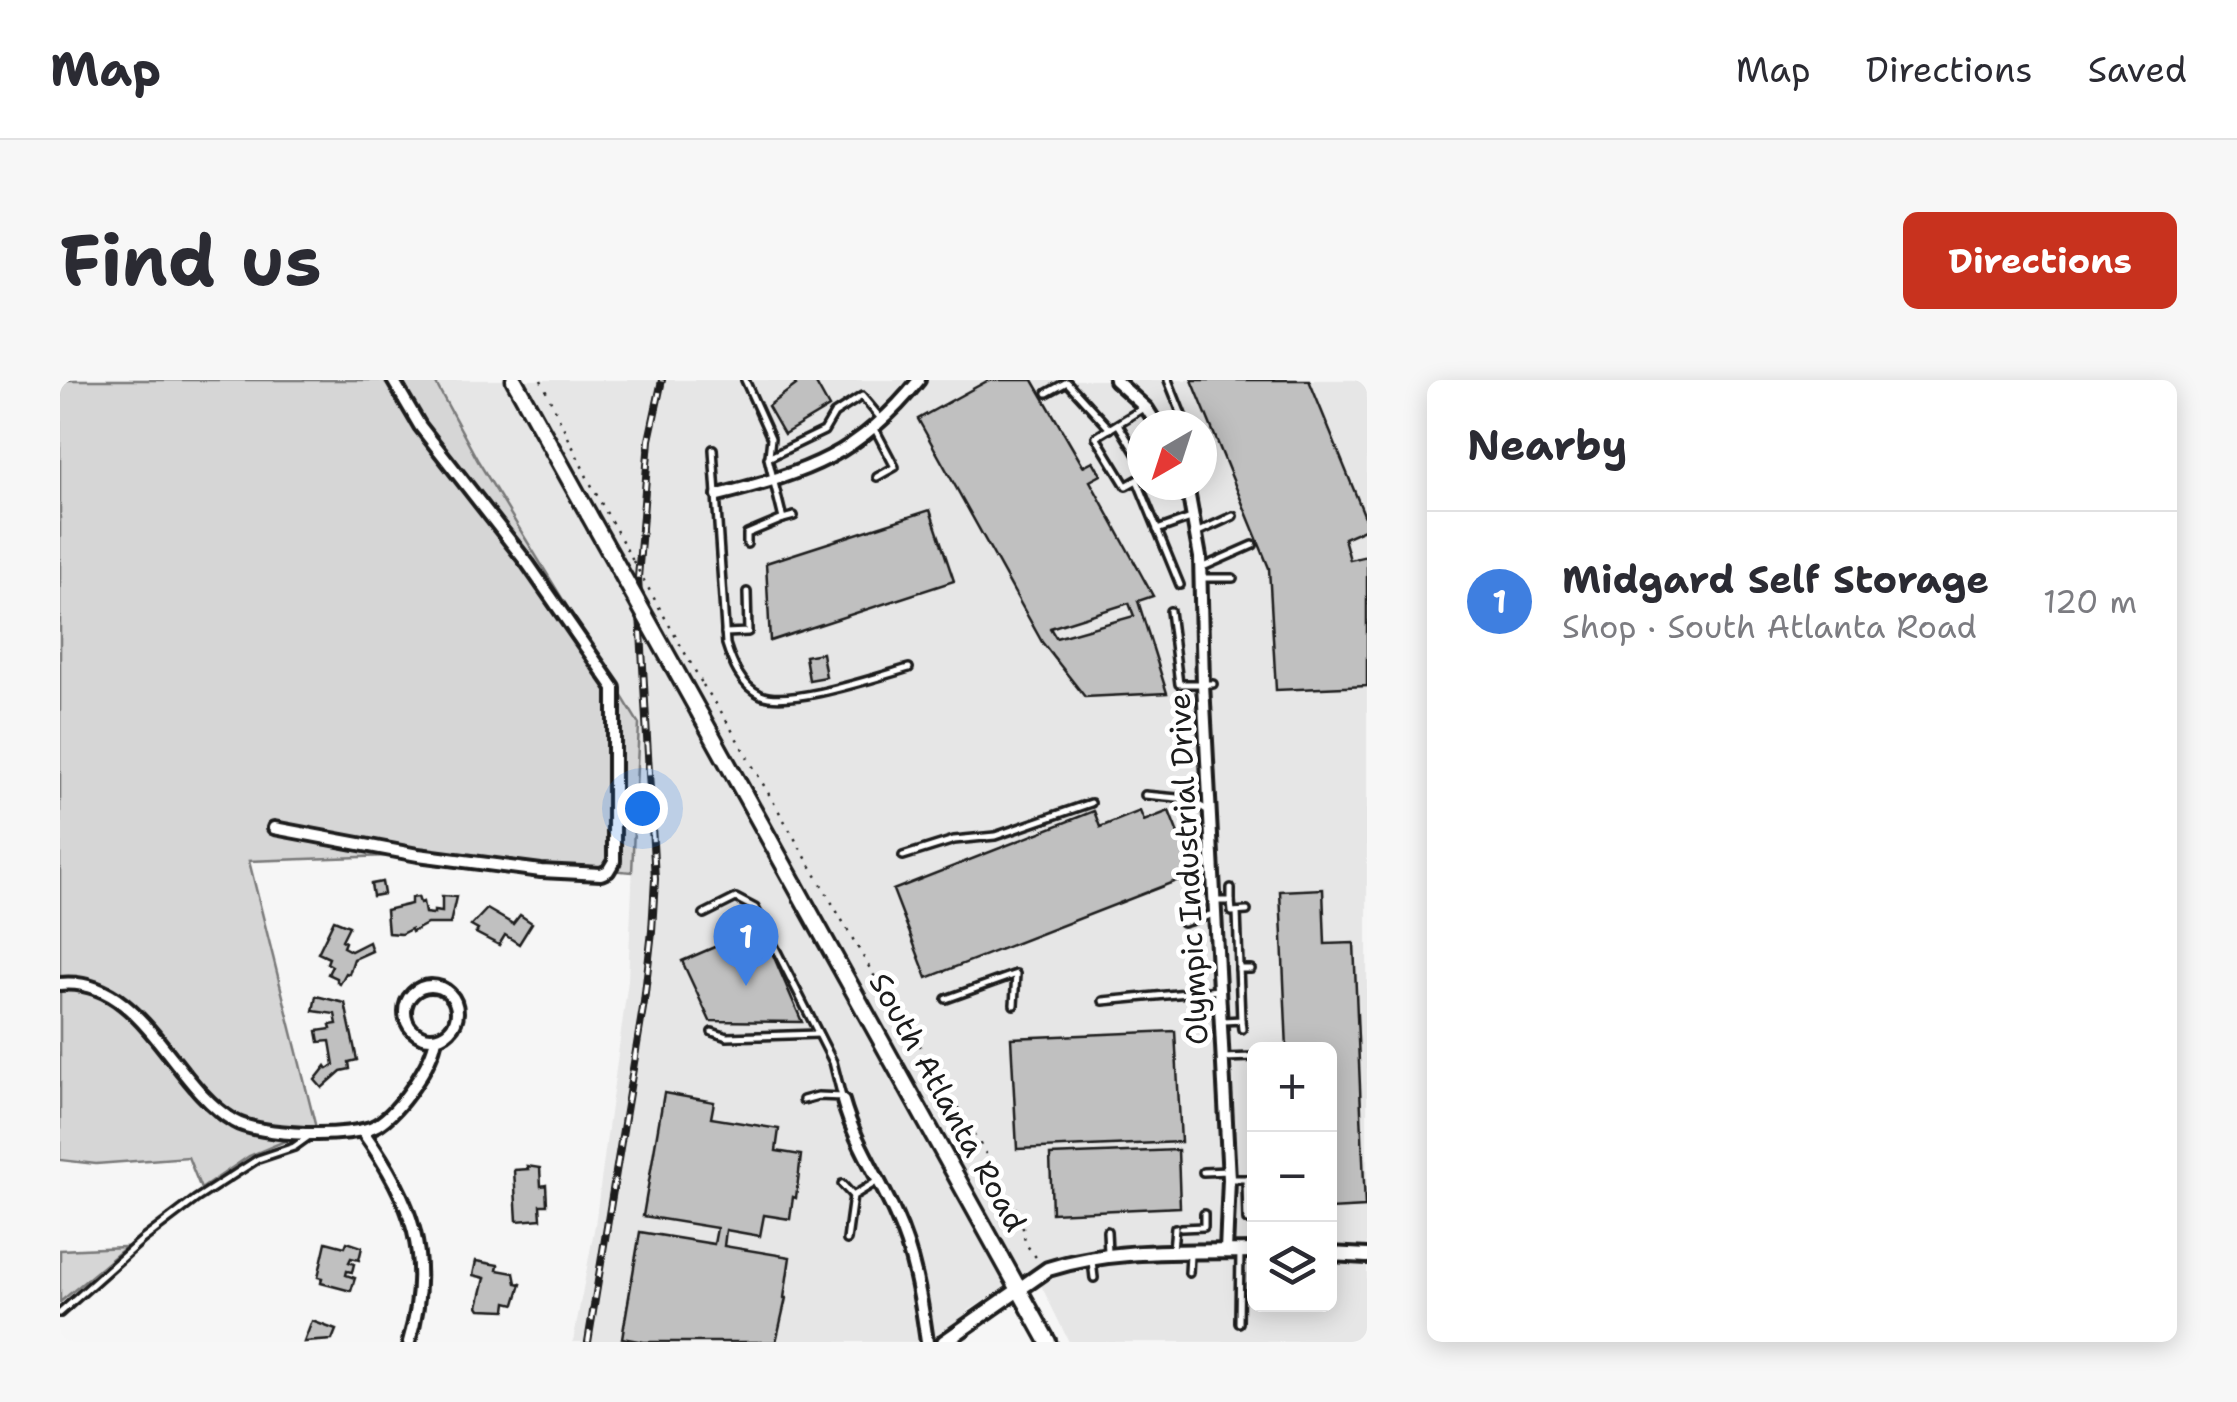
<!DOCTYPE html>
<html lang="en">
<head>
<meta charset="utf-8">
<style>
	:root { --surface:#fff; --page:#f7f7f7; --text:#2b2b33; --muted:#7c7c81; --line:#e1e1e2; --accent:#c8321e }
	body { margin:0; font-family:"Shantell Sans",sans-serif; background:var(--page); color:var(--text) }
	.controls { position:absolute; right:30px; bottom:30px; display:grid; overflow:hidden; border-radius:15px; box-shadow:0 5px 25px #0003 }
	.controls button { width:90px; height:90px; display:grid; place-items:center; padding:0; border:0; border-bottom:2px solid var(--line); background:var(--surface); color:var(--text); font:50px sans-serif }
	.compass { position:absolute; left:1067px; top:30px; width:90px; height:90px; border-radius:50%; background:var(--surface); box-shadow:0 5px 25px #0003; rotate:219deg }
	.you { position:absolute; left:582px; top:428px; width:35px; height:35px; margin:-25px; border:8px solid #fff; border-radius:50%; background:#1a73e8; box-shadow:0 0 0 15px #1a73e833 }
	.badge { display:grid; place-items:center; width:65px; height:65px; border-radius:50%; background:var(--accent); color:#fff; font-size:32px; font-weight:700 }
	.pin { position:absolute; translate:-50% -82px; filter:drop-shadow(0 2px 5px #0008) }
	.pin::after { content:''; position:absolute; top:52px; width:35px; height:30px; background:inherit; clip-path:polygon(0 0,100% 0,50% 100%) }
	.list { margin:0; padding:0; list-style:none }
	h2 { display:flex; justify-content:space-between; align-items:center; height:130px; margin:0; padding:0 40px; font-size:42px }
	h2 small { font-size:32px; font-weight:400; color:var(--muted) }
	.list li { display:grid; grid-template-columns:65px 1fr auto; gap:30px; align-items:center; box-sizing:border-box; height:180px; padding:0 40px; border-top:2px solid var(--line) }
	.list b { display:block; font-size:38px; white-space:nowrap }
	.list p { margin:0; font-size:32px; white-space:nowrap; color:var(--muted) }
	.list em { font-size:32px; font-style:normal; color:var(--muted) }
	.icon { flex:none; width:55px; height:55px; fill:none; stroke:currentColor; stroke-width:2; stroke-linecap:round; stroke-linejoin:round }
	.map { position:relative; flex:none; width:1307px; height:962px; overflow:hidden; border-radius:15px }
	header { display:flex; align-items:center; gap:60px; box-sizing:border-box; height:140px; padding:0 50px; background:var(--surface); border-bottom:2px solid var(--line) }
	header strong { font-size:48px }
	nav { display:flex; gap:55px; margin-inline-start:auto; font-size:35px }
	.intro { display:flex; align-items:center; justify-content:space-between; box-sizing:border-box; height:240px; padding:0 60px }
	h1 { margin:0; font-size:70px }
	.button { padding:25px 45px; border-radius:15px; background:var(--accent); color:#fff; font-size:35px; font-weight:700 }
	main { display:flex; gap:60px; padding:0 60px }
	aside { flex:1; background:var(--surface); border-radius:15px; box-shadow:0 5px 25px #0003 }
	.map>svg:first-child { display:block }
</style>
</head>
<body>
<header>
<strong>Map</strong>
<nav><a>Map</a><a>Directions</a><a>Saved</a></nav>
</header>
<div class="intro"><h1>Find us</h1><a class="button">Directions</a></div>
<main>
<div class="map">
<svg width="1307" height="962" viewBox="0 0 1307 962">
	<rect width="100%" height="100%" fill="#f6f6f6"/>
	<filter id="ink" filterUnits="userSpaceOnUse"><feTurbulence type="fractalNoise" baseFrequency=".01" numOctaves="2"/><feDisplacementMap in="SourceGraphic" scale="20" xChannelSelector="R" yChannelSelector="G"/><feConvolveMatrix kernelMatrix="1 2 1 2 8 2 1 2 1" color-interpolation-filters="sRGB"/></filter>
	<g filter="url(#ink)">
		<path fill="#e6e6e6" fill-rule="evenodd" d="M374 0H1303L1307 9V962H1009L973 889 908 931 892 962H513L535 845 568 600 579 344 418 81ZM1082 45H1142V105H1082ZM1194 669H1270V924H1194Z"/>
		<g fill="#d6d6d6" stroke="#797979" stroke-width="2.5">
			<polygon points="0,0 374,0 418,81 579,344 572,492 357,475 189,481 256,748 189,776 141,809 128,777 36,784 0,780"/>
			<polygon points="66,867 0,922 0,870"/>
		</g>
		<g fill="#c0c0c0" stroke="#1c1c1c" stroke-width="2.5" fill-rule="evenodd">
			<polygon points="732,0 754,0 769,27 724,54 708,26 736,5"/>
			<path d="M929 0H973L1023 86 1033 81 1041 95 1030 101 1093 216 1078 221 1107 313 1025 317 982 262 858 39ZM1069 223 1074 236 996 258 990 248Z"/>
			<polygon points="1132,0 1249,0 1307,142 1307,148 1284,158 1290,180 1307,176 1307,306 1216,310 1209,188"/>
			<polygon points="870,130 894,201 710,261 706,183"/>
			<polygon points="762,273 766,297 749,300 745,276"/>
			<polygon points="1034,431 1040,447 1080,431 1084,441 1109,431 1134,494 867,598 833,510"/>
			<polygon points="322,502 324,514 313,516 311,504"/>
			<polygon points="1263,509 1265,564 1294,563 1305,827 1270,829 1270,669 1227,669 1220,511"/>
			<polygon points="382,516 396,517 390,544 367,544 352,552 351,549 341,554 328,553 326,530 351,524 351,518 358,517 360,523 363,522 365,533 374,534 374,531 382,532"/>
			<polygon points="427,529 453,544 460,535 472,543 459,564 445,555 439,565 416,553 418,550 411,546"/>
			<polygon points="274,540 289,546 282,560 285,562 283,567 291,571 309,562 312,571 294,579 289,594 286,593 280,604 277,602 277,598 268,594 272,586 267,583 269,578 258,573"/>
			<polygon points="701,547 742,642 650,641 622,581"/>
			<polygon points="256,616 285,623 297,680 289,682 290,689 281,691 262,708 255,700 266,686 268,689 274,685 270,661 259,662 257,651 271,649 270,645 277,644 275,634 253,631"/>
			<polygon points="1115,651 1121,762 957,769 951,658"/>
			<polygon points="604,713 654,722 651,738 719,749 716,771 741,775 736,818 733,817 730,839 704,835 700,856 666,850 664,866 730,877 724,918 726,918 716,962 584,962 562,958 580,852 654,864 657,848 583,836"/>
			<polygon points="1118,770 1120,827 992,833 990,775"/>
			<polygon points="467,786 480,788 481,806 486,805 487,825 480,825 481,839 457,841 454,790 468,789"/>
			<polygon points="266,862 285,867 287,862 302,867 299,880 291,878 289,882 294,884 292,892 287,891 286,895 295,898 291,911 261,903 262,898 258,897"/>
			<polygon points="416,881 438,885 437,890 454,893 456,903 461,904 455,924 447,922 446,930 420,929 418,926 425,898 413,895"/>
			<polygon points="252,941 276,950 272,960 244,962"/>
		</g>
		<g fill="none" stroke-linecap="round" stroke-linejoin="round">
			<g stroke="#1c1c1c" stroke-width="12">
				<g id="service">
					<polyline points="685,0 711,58 709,76"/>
					<polyline points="1108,0 1126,45"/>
					<polyline points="987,13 1007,2 1050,49"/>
					<polyline points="1058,44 1082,83"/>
					<polyline points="815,49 835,87 817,97"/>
					<path d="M653 69 666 264C672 283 681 306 701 315 730 327 817 297 849 288"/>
					<polyline points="1082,97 1066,106 1036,57 1085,27"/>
					<polyline points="1077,100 1120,205"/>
					<polyline points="734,136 723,139 708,78 764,51 774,34 802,16 822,40"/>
					<polyline points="1097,150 1131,138"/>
					<polyline points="1136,153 1173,136"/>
					<polyline points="687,164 687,154 723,139"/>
					<polyline points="1143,187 1193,165"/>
					<polyline points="1143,198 1173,198"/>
					<polyline points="1110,231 1119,304 1153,304"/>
					<polyline points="665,253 688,252 687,212"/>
					<polyline points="1085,415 1128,419 1147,430"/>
					<polyline points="843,476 894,460 935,456 1031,423"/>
					<polyline points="1157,521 1171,521 1171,508"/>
					<polyline points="1171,521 1172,532 1187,531"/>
					<polyline points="1177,532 1181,640"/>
					<polyline points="644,534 676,518 695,528 773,682 783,721"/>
					<polyline points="1123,543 1154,534"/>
					<polyline points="1179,589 1191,589"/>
					<polyline points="886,619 956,594 954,625"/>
					<polyline points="1043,621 1159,610"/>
					<polyline points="1164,641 1181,640 1182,649"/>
					<polyline points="652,652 667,657 758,654"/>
					<polyline points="1163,678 1194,677"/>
					<polyline points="743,720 758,716 783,717"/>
					<polyline points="1143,792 1169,791"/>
					<polyline points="1169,799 1194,799"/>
					<polyline points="1186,799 1187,840"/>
					<polyline points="782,804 793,816"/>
					<polyline points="1121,848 1144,847 1144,834"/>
					<polyline points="1047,851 1048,873"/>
					<polyline points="787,860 793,816 816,802"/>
					<polyline points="1113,869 1115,848"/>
					<polyline points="1032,881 1034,898"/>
					<polyline points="1129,893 1130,875"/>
					<polyline points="0,933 82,860 136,819 198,779 234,767 248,757"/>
					<polyline points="1179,943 1180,871"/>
				</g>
			</g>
			<g stroke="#1c1c1c" stroke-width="18">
				<g id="minor">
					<polyline points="1055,0 1087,29 1097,45"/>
					<polyline points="1127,105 1140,177 1143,304 1169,799 1166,871"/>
					<path d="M658 115C748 92 799 75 859 0"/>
					<polyline points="214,448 358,475 481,491 541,494 548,491 554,481 554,308 468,184 360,46 333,0"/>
					<path d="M0 604C82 596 112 705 174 741 198 756 293 759 317 745 340 731 372 684 376 658"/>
					<circle cx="371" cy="632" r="26"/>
					<path d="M783 721C794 761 818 796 835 834 854 875 861 918 867 962"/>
					<path d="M303 752C352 820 374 878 349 962"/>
				</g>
			</g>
			<g stroke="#1c1c1c" stroke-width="20">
				<g id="tertiary">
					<polyline points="1270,874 1307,876"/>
					<path d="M884 962 988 889C1054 868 1126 872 1194 871"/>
				</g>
			</g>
			<g stroke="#1c1c1c" stroke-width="21">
				<g id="secondary">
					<polyline points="454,0 529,135"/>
					<polyline points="640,334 988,962"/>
				</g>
			</g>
			<g stroke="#1c1c1c" stroke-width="2.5" stroke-dasharray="2.5 8" stroke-linecap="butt">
				<polyline points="481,0 528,99 573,181"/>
				<polyline points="643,305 659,328 823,611 842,636 940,797 962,841 965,863 979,881"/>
			</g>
			<use href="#service" stroke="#fff" stroke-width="5"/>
			<use href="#minor" stroke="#fff" stroke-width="10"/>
			<use href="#tertiary" stroke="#fff" stroke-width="12"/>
			<use href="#secondary" stroke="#fff" stroke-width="14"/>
			<g stroke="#1c1c1c" stroke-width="8">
				<polyline id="rail" points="528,962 584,622 592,551 595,499 578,198 589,60 602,0"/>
			</g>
			<use href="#rail" stroke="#fff" stroke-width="4" stroke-dasharray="11" stroke-linecap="butt"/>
			<g stroke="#1c1c1c" stroke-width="21" stroke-linecap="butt">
				<polyline id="secondary-bridge" points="529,135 640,334"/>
			</g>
			<polyline stroke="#1c1c1c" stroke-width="2.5" stroke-dasharray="2.5 8" stroke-linecap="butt" points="573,181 643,305"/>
			<use href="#secondary-bridge" stroke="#fff" stroke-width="14"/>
		</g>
	</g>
	<g text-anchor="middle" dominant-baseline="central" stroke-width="10" stroke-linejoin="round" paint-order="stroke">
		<g font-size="30" fill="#1c1c1c" stroke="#fff">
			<text transform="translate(1128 489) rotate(-93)">Olympic Industrial Drive</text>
			<text transform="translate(888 722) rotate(61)">South Atlanta Road</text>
		</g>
	</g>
</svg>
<div class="controls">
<button>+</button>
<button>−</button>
<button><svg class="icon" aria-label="layers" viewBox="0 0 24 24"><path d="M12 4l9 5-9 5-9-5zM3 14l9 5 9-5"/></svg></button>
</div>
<svg class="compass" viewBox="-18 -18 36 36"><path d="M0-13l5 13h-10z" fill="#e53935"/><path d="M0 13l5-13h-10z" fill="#7c7c81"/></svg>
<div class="you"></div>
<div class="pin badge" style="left:686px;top:606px;background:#3f7fe0">1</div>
</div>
<aside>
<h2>Nearby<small></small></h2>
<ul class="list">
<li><span class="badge" style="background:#3f7fe0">1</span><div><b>Midgard Self Storage</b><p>Shop · South Atlanta Road</p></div><em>120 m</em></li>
</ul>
</aside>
</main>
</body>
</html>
